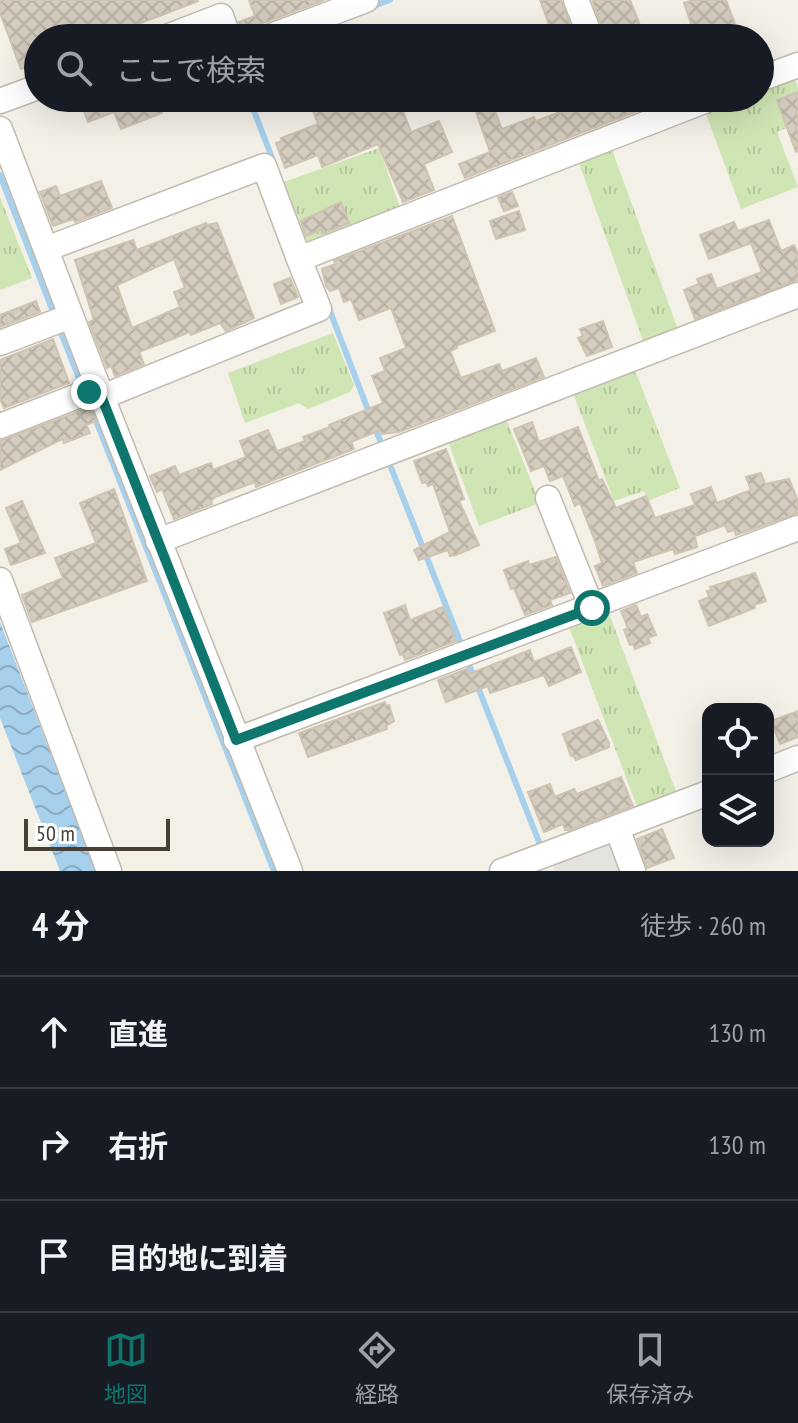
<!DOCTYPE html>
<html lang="ja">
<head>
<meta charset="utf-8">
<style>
	:root { --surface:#171b24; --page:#242831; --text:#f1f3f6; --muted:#9ea1a6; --line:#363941; --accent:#0f766e }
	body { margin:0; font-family:"PT Sans Narrow","Noto Sans JP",sans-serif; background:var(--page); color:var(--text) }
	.controls { position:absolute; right:24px; bottom:24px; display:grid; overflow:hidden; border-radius:16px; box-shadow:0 8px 32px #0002 }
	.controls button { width:72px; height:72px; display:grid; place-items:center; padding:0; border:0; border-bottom:2px solid var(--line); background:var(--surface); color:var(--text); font:40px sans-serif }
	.scale { position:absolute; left:24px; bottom:20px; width:146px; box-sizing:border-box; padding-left:8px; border:4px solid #464037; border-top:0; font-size:22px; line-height:28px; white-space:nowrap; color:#464037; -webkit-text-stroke:6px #fff; paint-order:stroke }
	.stop { position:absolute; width:24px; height:24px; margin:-18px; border:6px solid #0f766e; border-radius:50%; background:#fff }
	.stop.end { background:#0f766e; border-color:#fff; box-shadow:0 2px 8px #0008 }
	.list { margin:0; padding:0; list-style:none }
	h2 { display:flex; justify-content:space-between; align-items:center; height:104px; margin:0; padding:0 32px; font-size:34px }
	h2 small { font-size:26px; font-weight:400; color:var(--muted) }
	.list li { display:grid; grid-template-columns:52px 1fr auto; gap:24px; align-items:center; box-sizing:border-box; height:112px; padding:0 32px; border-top:2px solid var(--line) }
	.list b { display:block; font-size:30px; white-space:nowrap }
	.list em { font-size:26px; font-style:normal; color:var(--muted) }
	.icon { flex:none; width:44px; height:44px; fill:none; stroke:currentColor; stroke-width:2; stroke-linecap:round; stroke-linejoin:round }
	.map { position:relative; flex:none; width:798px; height:871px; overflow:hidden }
	.search { position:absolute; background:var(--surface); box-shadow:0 8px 32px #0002; left:24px; right:24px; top:24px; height:88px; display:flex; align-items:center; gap:20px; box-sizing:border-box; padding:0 28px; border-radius:44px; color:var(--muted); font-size:30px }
	.sheet { height:440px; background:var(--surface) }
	nav { display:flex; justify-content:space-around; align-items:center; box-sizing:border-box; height:112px; border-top:2px solid var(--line); background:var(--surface); font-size:22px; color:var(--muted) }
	nav a { display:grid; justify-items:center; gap:4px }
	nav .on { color:var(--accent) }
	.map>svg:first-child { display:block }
</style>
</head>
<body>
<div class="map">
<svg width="798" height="871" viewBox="0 0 798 871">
	<defs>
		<pattern id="grass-tufts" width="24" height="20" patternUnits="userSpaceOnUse" patternTransform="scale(2)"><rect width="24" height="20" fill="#cfe5b3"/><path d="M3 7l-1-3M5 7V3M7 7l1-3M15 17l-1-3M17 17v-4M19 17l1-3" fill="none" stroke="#b3c69b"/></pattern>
		<pattern id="water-waves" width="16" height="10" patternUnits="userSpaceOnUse" patternTransform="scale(2)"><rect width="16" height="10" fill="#a7d0ed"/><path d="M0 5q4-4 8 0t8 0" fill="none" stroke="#8aaac1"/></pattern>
		<pattern id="building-cross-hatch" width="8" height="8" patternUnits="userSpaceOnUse" patternTransform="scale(2)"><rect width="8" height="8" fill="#d4ccbe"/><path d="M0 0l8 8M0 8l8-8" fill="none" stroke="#b7b0a4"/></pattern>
	</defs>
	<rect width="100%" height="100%" fill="#f3f0e8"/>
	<g fill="url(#grass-tufts)">
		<polygon points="795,79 798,88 798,123 777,132 798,187 741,209 706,114 746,98 760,98 760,93"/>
		<polygon points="379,148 401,210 309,247 284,182"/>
		<polygon points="612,150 679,332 645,346 579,163"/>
		<polygon points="0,197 32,278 0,290"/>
		<polygon points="333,333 354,385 350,392 308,409 299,403 245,423 228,373"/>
		<polygon points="635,370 680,488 648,501 644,491 614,501 573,393"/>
		<polygon points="506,419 540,503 479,526 448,441"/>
		<polygon points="609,613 677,794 638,809 569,627"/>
	</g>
	<polygon fill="#e5e3e0" points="614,840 626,871 555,871 552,864"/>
	<polygon fill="url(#water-waves)" points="0,622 96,871 60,871 0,718"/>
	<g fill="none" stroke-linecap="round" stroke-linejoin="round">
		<g stroke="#a7d0ed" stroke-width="6">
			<polyline points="371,7 390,0"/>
			<polyline points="249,98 274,163"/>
			<polyline points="716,105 733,98"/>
			<polyline points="0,175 55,317"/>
			<polyline points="328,306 370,415"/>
			<polyline points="59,328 83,388"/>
			<polyline points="87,398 274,871"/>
			<polyline points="374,426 382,445"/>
			<polyline points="388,460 462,646"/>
			<polyline points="468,662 541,847"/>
		</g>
	</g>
	<g fill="url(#building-cross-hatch)" stroke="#cfc3b2" stroke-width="2" fill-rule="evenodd">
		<polygon points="0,0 197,0 198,1 102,38 38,38 38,62 21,69 0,13"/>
		<polygon points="249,0 324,0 261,24 254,29 251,36 244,38 239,22 255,16"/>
		<polygon points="540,0 561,0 575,38 554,38"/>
		<polygon points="592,0 630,0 645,38 606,38"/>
		<polygon points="693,0 726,0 740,38 696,38 684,3"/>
		<polygon points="798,92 798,151 796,152 777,100"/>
		<polygon points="79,98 156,98 162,113 121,129 114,112 88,122"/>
		<polygon points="308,98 398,98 411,132 439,121 452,152 424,164 434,190 403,202 378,144 322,167 318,155 285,168 276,143 282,141 281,138 318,124"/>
		<polygon points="576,98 671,98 465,178 459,164 490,152 476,112 493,106 502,129 534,117 536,121 579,105"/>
		<polygon points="101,181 112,208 75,222 73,219 53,226 40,192 56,186 60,196"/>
		<polygon points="512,192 518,206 504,211 498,197"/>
		<polygon points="341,202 349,223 324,233 322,229 306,236 301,221"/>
		<polygon points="519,211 525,230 496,239 490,221"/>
		<polygon points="452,216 495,331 456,346 457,348 450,351 461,378 499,364 502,371 536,358 544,377 399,432 382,434 380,430 351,442 354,449 256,487 255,482 215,497 211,501 212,504 174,519 162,489 157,492 150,476 175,466 179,475 211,463 213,470 246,457 240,441 268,430 277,451 305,441 303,437 330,427 329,425 383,403 372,376 385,371 380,358 406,348 391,308 359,320 351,299 344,302 339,288 330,291 326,286 322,269 336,264 334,261"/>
		<polygon points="769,220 781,251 794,245 798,254 798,280 695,319 684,290 699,284 697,279 711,274 717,289 762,272 751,243 709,259 700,235 734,222 738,231"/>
		<path d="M206 223 207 225 217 223 254 318 226 331 220 323 191 335 190 332 139 352 144 364 115 376 111 366 107 368 89 322 94 320 75 260 133 240 137 250ZM174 259 185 288 174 292 180 307 132 328 117 285Z"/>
		<polygon points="290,278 298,297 281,304 274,284"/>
		<polygon points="36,301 40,312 0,327 0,315"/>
		<polygon points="603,321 612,347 587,356 578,338 583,336 580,329"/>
		<polygon points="53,339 69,383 4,408 0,399 0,360"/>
		<polygon points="90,407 96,421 86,425 90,433 64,443 62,439 0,470 0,441"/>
		<polygon points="532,422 539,442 578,427 599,481 602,479 616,508 646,496 655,518 695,505 691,494 711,487 717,503 751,490 746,477 761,473 765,484 789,479 798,501 798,513 736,535 734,530 728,532 725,525 695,536 697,547 675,554 673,549 633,562 637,573 603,586 595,566 602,563 595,541 580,503 575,506 563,476 550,481 544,466 531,471 514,429"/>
		<polygon points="446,449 464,499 459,501 479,545 456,555 450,556 448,550 419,560 414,550 450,532 433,484 428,486 426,482 422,483 414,461"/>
		<polygon points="114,489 147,581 32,622 22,595 63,578 55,558 96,543 80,503"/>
		<polygon points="22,501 45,553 11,565 5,549 21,543 6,508"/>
		<polygon points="556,557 570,593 550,600 552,605 525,615 514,588 511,589 504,570 528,561 529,565"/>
		<polygon points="755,573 766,601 754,605 755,608 709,626 699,601 709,597 707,591 712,590 710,587"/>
		<polygon points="405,605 410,620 443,607 456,641 405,660 403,654 400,655 384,613"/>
		<polygon points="636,605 641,617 647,614 656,635 648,638 650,643 635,649 633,644 630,645 624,630 628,628 621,611"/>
		<polygon points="571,647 581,672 549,686 544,675 490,693 488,686 446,702 438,680 467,669 469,674 530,650 534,662"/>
		<polygon points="385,702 386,706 389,705 394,721 386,726 387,729 308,757 299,733"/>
		<polygon points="798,711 798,737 780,744 771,721"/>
		<polygon points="598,720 609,743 609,747 576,760 573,755 571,756 563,734"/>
		<polygon points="621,777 633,806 569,830 565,830 563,824 544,832 528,792 550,784 555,797 574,789 577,794"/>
		<polygon points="662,829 674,858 647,868 637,839"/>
	</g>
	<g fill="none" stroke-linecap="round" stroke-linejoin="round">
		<g stroke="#c1baae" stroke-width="27">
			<g id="minor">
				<polyline points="576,0 591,38"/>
				<polyline points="164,38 221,16 229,38"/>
				<polyline points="266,38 366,0"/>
				<polyline points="760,79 798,65"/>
				<polyline points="0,101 38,87"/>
				<polyline points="0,129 102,397 290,871"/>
				<polyline points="46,249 264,166 299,259"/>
				<polyline points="0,343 71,316"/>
				<polyline points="102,397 319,309 299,259 712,98"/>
				<polyline points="0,426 98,388"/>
				<polyline points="548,498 592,608"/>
				<polyline points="158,541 798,295"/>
				<polyline points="0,580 109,871"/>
				<polyline points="236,740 798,528"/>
				<polyline points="768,770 798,758"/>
				<polyline points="617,828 633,871"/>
				<polyline points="502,871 708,793"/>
			</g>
		</g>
		<use href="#minor" stroke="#fff" stroke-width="24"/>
	</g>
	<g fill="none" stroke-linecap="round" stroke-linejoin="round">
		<polyline stroke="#0f766e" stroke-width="10" points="89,392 98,388 236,740 592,608"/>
	</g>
</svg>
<div class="controls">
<button><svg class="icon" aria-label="locate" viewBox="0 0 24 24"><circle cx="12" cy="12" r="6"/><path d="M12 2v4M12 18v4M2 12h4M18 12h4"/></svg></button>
<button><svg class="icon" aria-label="layers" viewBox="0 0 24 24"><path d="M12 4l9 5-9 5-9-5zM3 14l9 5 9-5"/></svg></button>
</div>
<div class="scale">50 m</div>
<div class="stop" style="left:592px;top:608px"></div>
<div class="stop end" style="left:89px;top:392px"></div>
<div class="search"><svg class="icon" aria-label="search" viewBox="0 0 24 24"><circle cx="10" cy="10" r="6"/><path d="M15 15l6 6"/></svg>ここで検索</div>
</div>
<section class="sheet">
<h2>4 分<small>徒歩 · 260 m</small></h2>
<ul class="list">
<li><svg class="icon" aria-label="ahead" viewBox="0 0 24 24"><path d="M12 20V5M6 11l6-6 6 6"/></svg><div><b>直進</b></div><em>130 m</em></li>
<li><svg class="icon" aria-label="right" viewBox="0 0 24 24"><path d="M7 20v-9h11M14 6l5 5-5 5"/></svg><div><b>右折</b></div><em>130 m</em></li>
<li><svg class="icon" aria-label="arrive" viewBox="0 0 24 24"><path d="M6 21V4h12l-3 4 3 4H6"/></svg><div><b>目的地に到着</b></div></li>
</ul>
</section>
<nav>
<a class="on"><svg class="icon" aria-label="map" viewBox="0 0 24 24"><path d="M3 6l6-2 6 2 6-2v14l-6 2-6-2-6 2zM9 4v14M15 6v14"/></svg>地図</a>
<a><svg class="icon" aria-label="directions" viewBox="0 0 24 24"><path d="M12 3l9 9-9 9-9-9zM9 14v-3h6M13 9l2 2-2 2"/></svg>経路</a>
<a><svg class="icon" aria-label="saved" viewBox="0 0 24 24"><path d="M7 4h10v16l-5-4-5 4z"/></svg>保存済み</a>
</nav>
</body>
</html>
